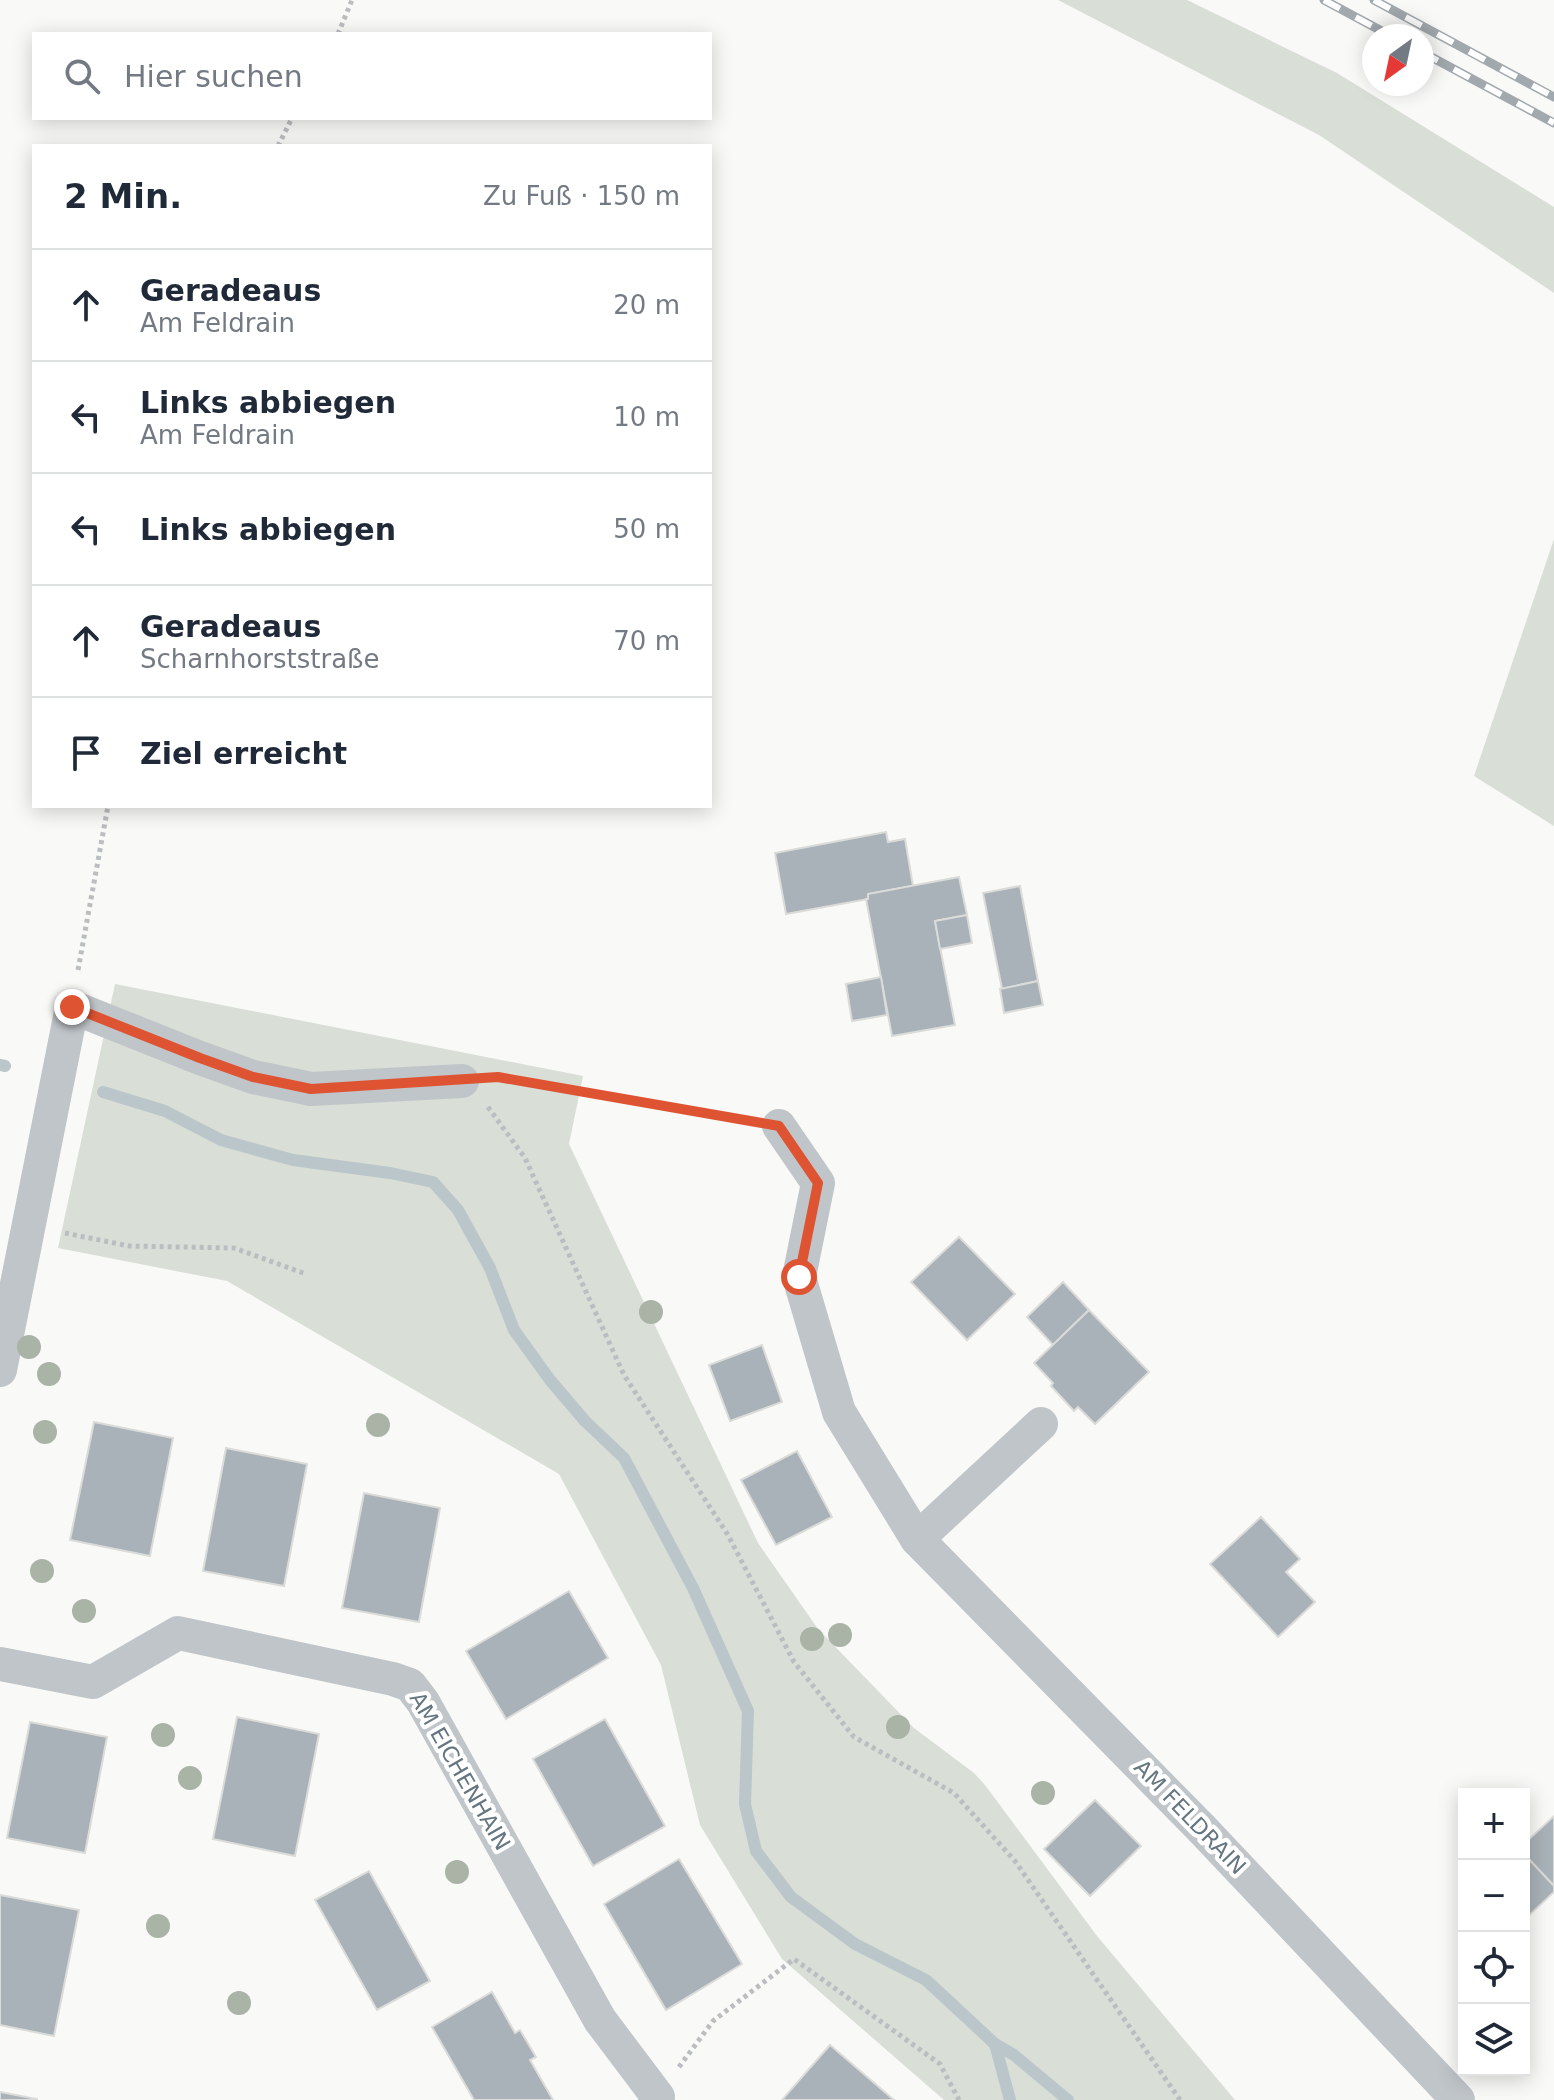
<!DOCTYPE html>
<html lang="de">
<head>
<meta charset="utf-8">
<style>
	:root { --surface:#fff; --page:#f2f2f3; --text:#1f2937; --muted:#747a83; --line:#e0e1e3 }
	body { margin:0; font-family:"DejaVu Sans",sans-serif; background:var(--page); color:var(--text) }
	.controls { position:absolute; right:24px; bottom:24px; display:grid; overflow:hidden; border-radius:0px; box-shadow:0 4px 20px #0003 }
	.controls button { width:72px; height:72px; display:grid; place-items:center; padding:0; border:0; border-bottom:2px solid var(--line); background:var(--surface); color:var(--text); font:40px sans-serif }
	.compass { position:absolute; left:1362px; top:24px; width:72px; height:72px; border-radius:50%; background:var(--surface); box-shadow:0 4px 20px #0003; rotate:213deg }
	.stop { position:absolute; width:24px; height:24px; margin:-18px; border:6px solid #de5332; border-radius:50%; background:#fff }
	.stop.end { background:#de5332; border-color:#fff; box-shadow:0 2px 8px #0008 }
	.list { margin:0; padding:0; list-style:none }
	h2 { display:flex; justify-content:space-between; align-items:center; height:104px; margin:0; padding:0 32px; font-size:34px }
	h2 small { font-size:26px; font-weight:400; color:var(--muted) }
	.list li { display:grid; grid-template-columns:52px 1fr auto; gap:24px; align-items:center; box-sizing:border-box; height:112px; padding:0 32px; border-top:2px solid var(--line) }
	.list b { display:block; font-size:30px; white-space:nowrap }
	.list p { margin:0; font-size:26px; white-space:nowrap; color:var(--muted) }
	.list em { font-size:26px; font-style:normal; color:var(--muted) }
	.icon { flex:none; width:44px; height:44px; fill:none; stroke:currentColor; stroke-width:2; stroke-linecap:round; stroke-linejoin:round }
	.map { position:relative; flex:none; width:1554px; height:2100px; overflow:hidden }
	.search { position:absolute; background:var(--surface); box-shadow:0 4px 20px #0003; left:32px; top:32px; width:680px; height:88px; display:flex; align-items:center; gap:20px; box-sizing:border-box; padding:0 28px; border-radius:0px; color:var(--muted); font-size:30px }
	.panel { position:absolute; background:var(--surface); box-shadow:0 4px 20px #0003; left:32px; top:144px; width:680px; height:664px; border-radius:0px }
	.map>svg:first-child { display:block }
</style>
</head>
<body>
<div class="map">
<svg width="1554" height="2100" viewBox="0 0 1554 2100">
	<rect width="100%" height="100%" fill="#f9f9f7"/>
	<g fill="#d9ded6">
		<polygon points="1058,0 1187,0 1337,73 1554,207 1554,293 1319,135"/>
		<polygon points="1554,539 1554,826 1474,776"/>
		<polygon points="115,984 583,1076 569,1144 758,1543 818,1629 914,1728 974,1773 985,1785 1097,1936 1235,2100 944,2100 782,1959 700,1825 661,1665 559,1474 227,1281 58,1248"/>
	</g>
	<g fill="none" stroke-linecap="round" stroke-linejoin="round">
		<g stroke="#bac6ca" stroke-width="12">
			<polyline points="0,1065 5,1066"/>
			<polyline points="103,1092 165,1111 221,1140 293,1160 390,1173 433,1182 458,1210 490,1268 514,1330 550,1380 585,1421 624,1458 693,1588 748,1711 745,1804 756,1851 791,1897 855,1944 926,1980 995,2044 1014,2055 1068,2100"/>
			<polyline points="995,2044 1010,2100"/>
		</g>
	</g>
	<g fill="#a9b2b8" stroke="#dbdbd9" stroke-width="2">
		<polygon points="886,832 888,842 905,839 913,886 868,894 868,899 786,914 775,853"/>
		<polygon points="959,877 967,915 935,921 955,1025 892,1036 866,899 868,899 868,894"/>
		<polygon points="1020,886 1038,981 1002,989 983,893"/>
		<polygon points="967,915 972,943 940,949 935,921"/>
		<polygon points="881,977 887,1015 852,1021 846,984"/>
		<polygon points="1038,981 1043,1005 1004,1013 1000,989"/>
		<polygon points="959,1237 1015,1294 967,1340 911,1282"/>
		<polygon points="1063,1282 1089,1310 1053,1345 1027,1317"/>
		<polygon points="1089,1310 1149,1372 1095,1424 1078,1407 1074,1411 1051,1386 1053,1383 1034,1363"/>
		<polygon points="762,1345 782,1402 730,1421 709,1365"/>
		<polygon points="94,1422 173,1438 150,1556 70,1540"/>
		<polygon points="226,1448 307,1464 284,1586 203,1571"/>
		<polygon points="797,1451 832,1517 776,1545 741,1480"/>
		<polygon points="364,1493 440,1508 419,1622 342,1608"/>
		<polygon points="1261,1517 1300,1559 1286,1572 1315,1602 1278,1637 1210,1564"/>
		<polygon points="569,1591 608,1658 506,1719 466,1651"/>
		<polygon points="237,1717 319,1734 295,1856 213,1839"/>
		<polygon points="605,1719 665,1826 593,1866 533,1759"/>
		<polygon points="30,1722 107,1737 85,1853 7,1838"/>
		<polygon points="1095,1800 1141,1846 1090,1896 1044,1849"/>
		<polygon points="1554,1816 1554,1886 1524,1854 1524,1844"/>
		<polygon points="1524,1854 1554,1886 1554,1892 1524,1920"/>
		<polygon points="679,1859 742,1964 666,2010 604,1904"/>
		<polygon points="369,1871 430,1981 377,2010 315,1900"/>
		<polygon points="0,1895 79,1910 54,2036 0,2025"/>
		<polygon points="492,1992 515,2033 520,2030 536,2057 530,2060 553,2100 474,2100 432,2027"/>
		<polygon points="830,2045 894,2100 782,2100"/>
		<polygon points="0,2092 37,2099 37,2100 0,2100"/>
	</g>
	<g fill="none" stroke-linecap="round" stroke-linejoin="round">
		<g stroke="#bbbec1" stroke-width="5" stroke-dasharray="4 4" stroke-linecap="butt">
			<polyline points="338,34 352,0"/>
			<polyline points="278,146 292,118"/>
			<polyline points="78,970 108,806"/>
			<polyline points="499,1077 745,1120"/>
			<polyline points="488,1107 525,1158 624,1375 728,1535 794,1662 854,1737 954,1793 1015,1861 1180,2100"/>
			<polyline points="65,1233 129,1246 234,1248 306,1274"/>
			<polyline points="679,2067 713,2021 794,1959 940,2064 959,2100"/>
		</g>
		<g stroke="#c0c5c9" stroke-width="34">
			<polyline points="779,1126 818,1183 799,1277 839,1412 917,1539 1203,1830 1458,2100"/>
			<polyline points="0,1370 72,1007 200,1058 253,1077 311,1089 462,1081"/>
			<polyline points="917,1539 1041,1424"/>
			<polyline points="0,1664 93,1682 178,1633 393,1679 410,1685 423,1702 600,2020 658,2097 655,2100"/>
		</g>
		<g stroke="#a2a9ae" stroke-width="9">
			<g id="rail">
				<polyline points="1324,0 1391,36"/>
				<polyline points="1374,0 1554,97"/>
				<polyline points="1422,52 1554,123"/>
			</g>
		</g>
		<use href="#rail" stroke="#fff" stroke-width="6" stroke-dasharray="18" stroke-linecap="butt"/>
	</g>
	<g fill="#a9b3a6">
		<circle cx="651" cy="1312" r="12"/>
		<circle cx="29" cy="1347" r="12"/>
		<circle cx="49" cy="1374" r="12"/>
		<circle cx="378" cy="1425" r="12"/>
		<circle cx="45" cy="1432" r="12"/>
		<circle cx="42" cy="1571" r="12"/>
		<circle cx="84" cy="1611" r="12"/>
		<circle cx="840" cy="1635" r="12"/>
		<circle cx="812" cy="1639" r="12"/>
		<circle cx="898" cy="1727" r="12"/>
		<circle cx="163" cy="1735" r="12"/>
		<circle cx="190" cy="1778" r="12"/>
		<circle cx="1043" cy="1793" r="12"/>
		<circle cx="457" cy="1872" r="12"/>
		<circle cx="158" cy="1926" r="12"/>
		<circle cx="239" cy="2003" r="12"/>
	</g>
	<g fill="none" stroke-linecap="round" stroke-linejoin="round">
		<polyline stroke="#de5332" stroke-width="10" points="72,1007 200,1058 253,1077 311,1089 498,1077 779,1126 818,1183 799,1277"/>
	</g>
	<g text-anchor="middle" dominant-baseline="central" stroke-width="8" stroke-linejoin="round" paint-order="stroke">
		<g font-size="22" fill="#657681" stroke="#fff">
			<text transform="translate(460 1771) rotate(60)">AM EICHENHAIN</text>
			<text transform="translate(1190 1817) rotate(46)">AM FELDRAIN</text>
		</g>
	</g>
</svg>
<div class="controls">
<button>+</button>
<button>−</button>
<button><svg class="icon" aria-label="locate" viewBox="0 0 24 24"><circle cx="12" cy="12" r="6"/><path d="M12 2v4M12 18v4M2 12h4M18 12h4"/></svg></button>
<button><svg class="icon" aria-label="layers" viewBox="0 0 24 24"><path d="M12 4l9 5-9 5-9-5zM3 14l9 5 9-5"/></svg></button>
</div>
<svg class="compass" viewBox="-18 -18 36 36"><path d="M0-13l5 13h-10z" fill="#e53935"/><path d="M0 13l5-13h-10z" fill="#747a83"/></svg>
<div class="stop" style="left:799px;top:1277px"></div>
<div class="stop end" style="left:72px;top:1007px"></div>
<div class="search"><svg class="icon" aria-label="search" viewBox="0 0 24 24"><circle cx="10" cy="10" r="6"/><path d="M15 15l6 6"/></svg>Hier suchen</div>
<section class="panel">
<h2>2 Min.<small>Zu Fuß · 150 m</small></h2>
<ul class="list">
<li><svg class="icon" aria-label="ahead" viewBox="0 0 24 24"><path d="M12 20V5M6 11l6-6 6 6"/></svg><div><b>Geradeaus</b><p>Am Feldrain</p></div><em>20 m</em></li>
<li><svg class="icon" aria-label="left" viewBox="0 0 24 24"><path d="M17 20v-9H6M10 6l-5 5 5 5"/></svg><div><b>Links abbiegen</b><p>Am Feldrain</p></div><em>10 m</em></li>
<li><svg class="icon" aria-label="left" viewBox="0 0 24 24"><path d="M17 20v-9H6M10 6l-5 5 5 5"/></svg><div><b>Links abbiegen</b></div><em>50 m</em></li>
<li><svg class="icon" aria-label="ahead" viewBox="0 0 24 24"><path d="M12 20V5M6 11l6-6 6 6"/></svg><div><b>Geradeaus</b><p>Scharnhorststraße</p></div><em>70 m</em></li>
<li><svg class="icon" aria-label="arrive" viewBox="0 0 24 24"><path d="M6 21V4h12l-3 4 3 4H6"/></svg><div><b>Ziel erreicht</b></div></li>
</ul>
</section>
</div>
</body>
</html>
